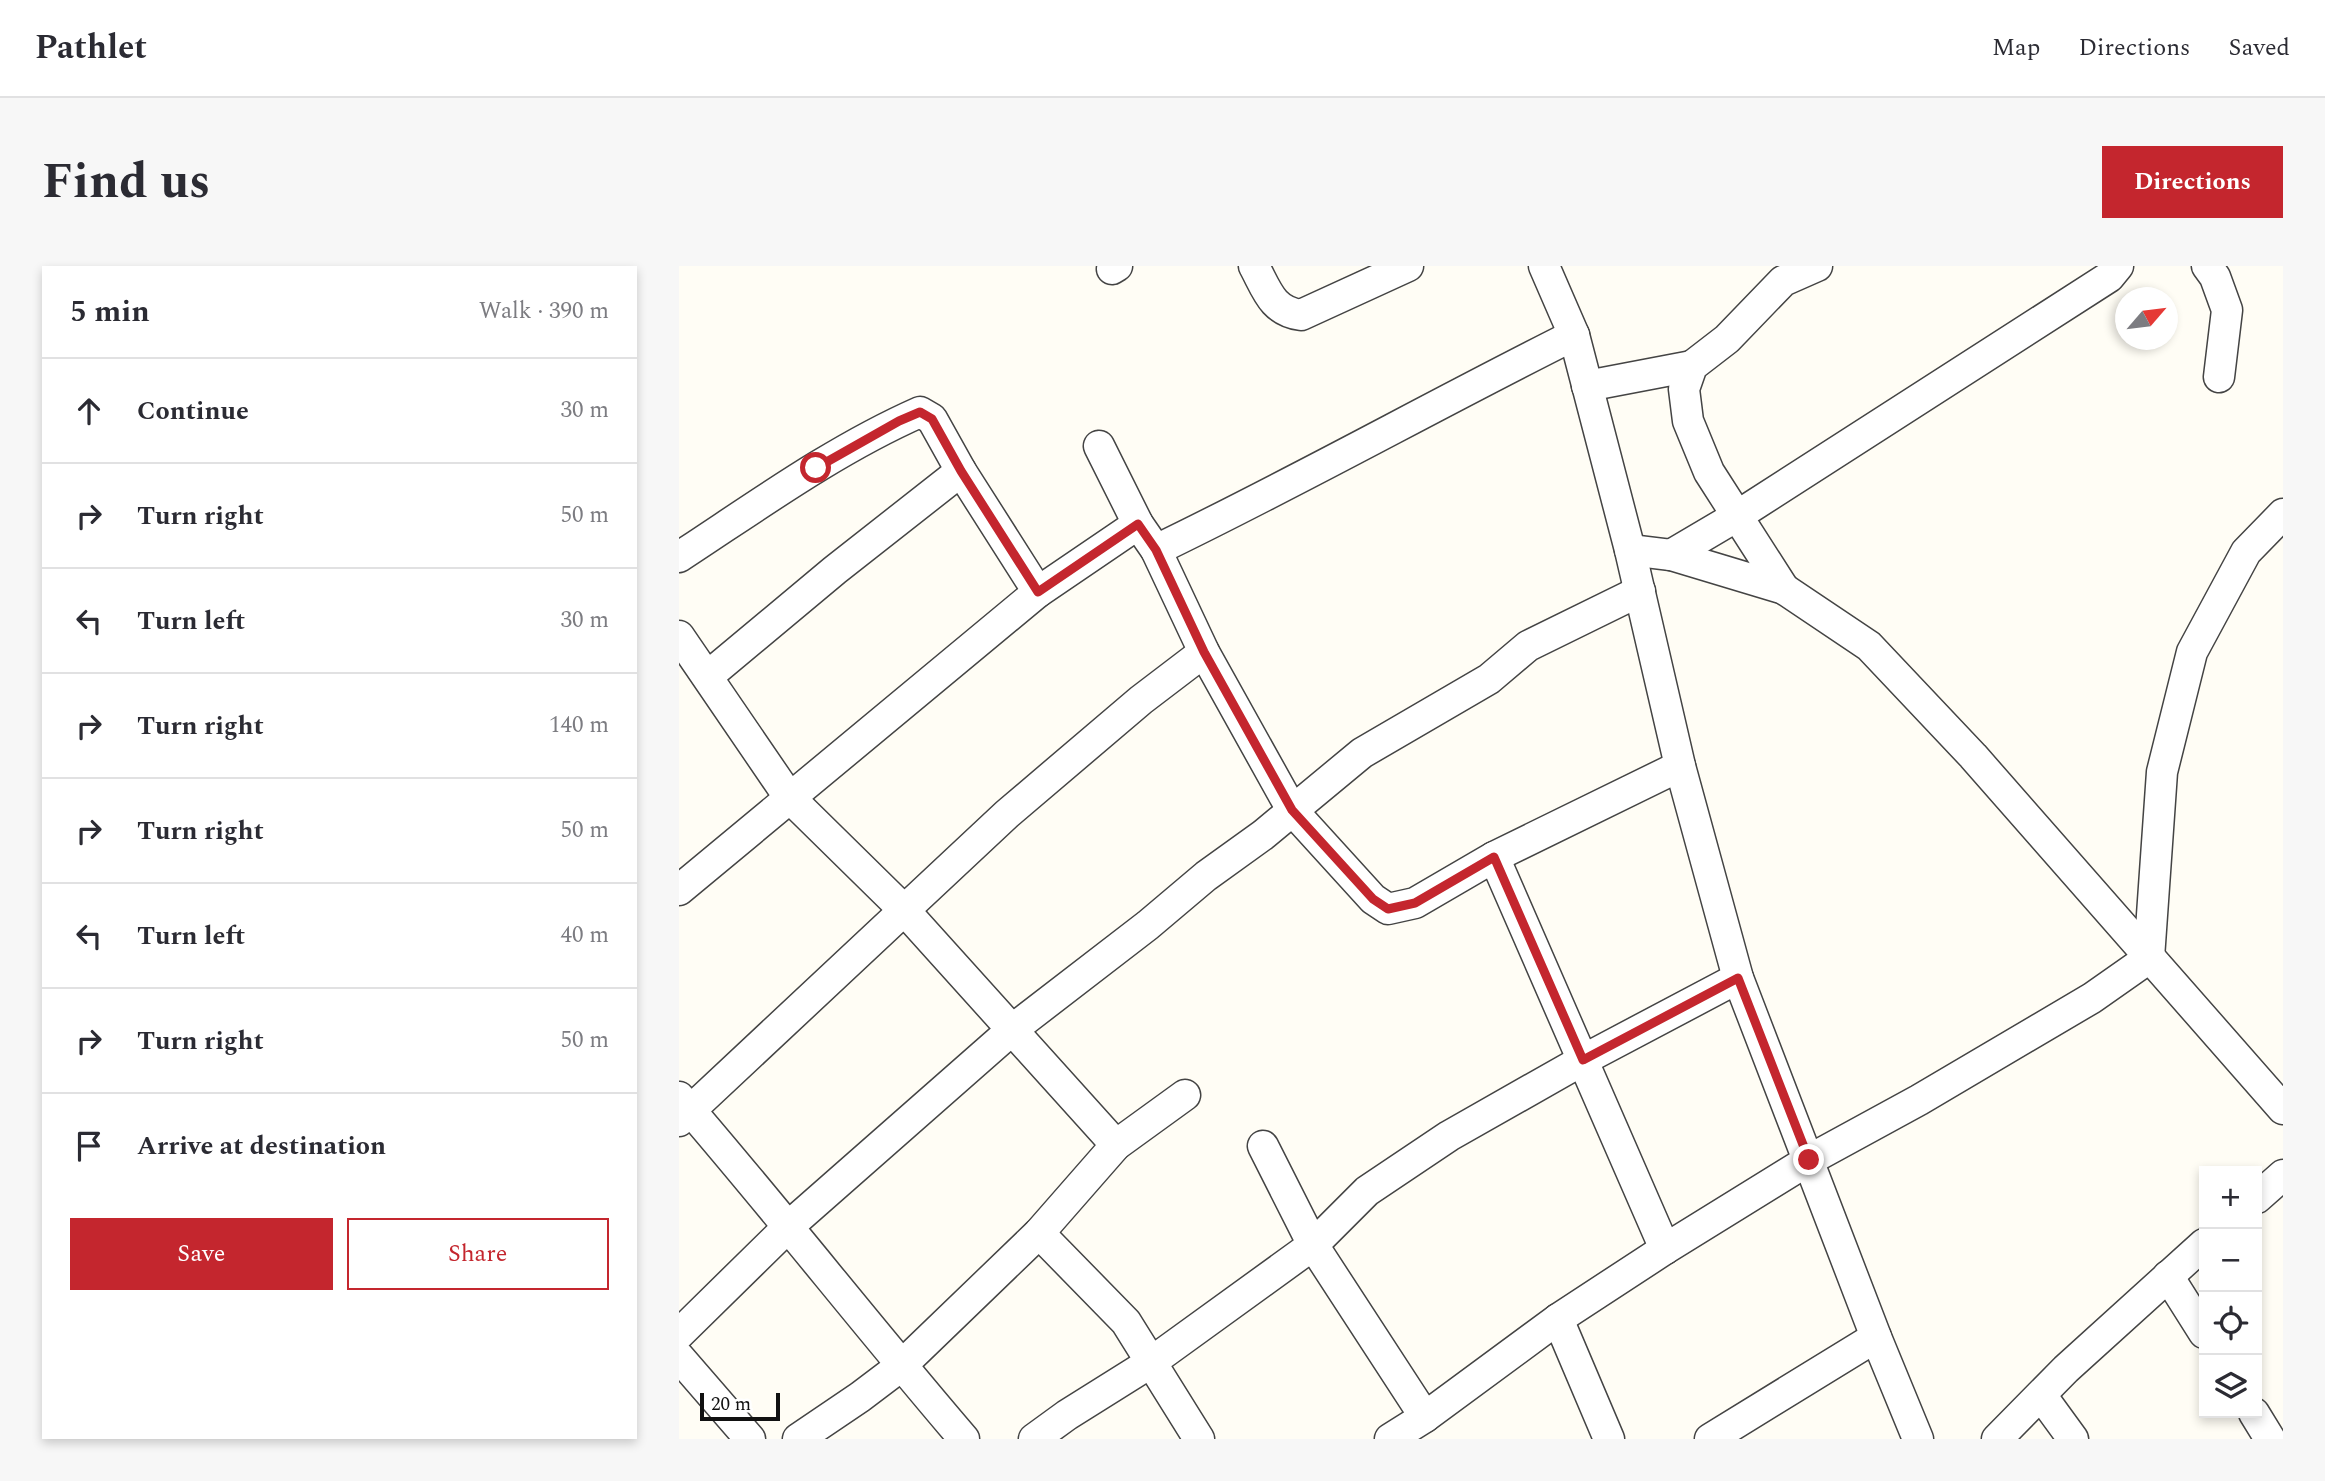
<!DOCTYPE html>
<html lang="en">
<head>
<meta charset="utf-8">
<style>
	:root { --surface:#fff; --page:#f7f7f7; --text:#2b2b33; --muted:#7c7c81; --line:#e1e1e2; --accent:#c4262e }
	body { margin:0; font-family:Spectral,serif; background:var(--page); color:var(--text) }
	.controls { position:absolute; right:21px; bottom:21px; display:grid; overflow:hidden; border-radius:0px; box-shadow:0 4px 10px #0003 }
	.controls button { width:63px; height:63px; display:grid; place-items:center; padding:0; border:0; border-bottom:2px solid var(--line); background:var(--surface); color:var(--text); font:35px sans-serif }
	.compass { position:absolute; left:1436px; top:21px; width:63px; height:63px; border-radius:50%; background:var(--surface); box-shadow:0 4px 10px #0003; rotate:62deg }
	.scale { position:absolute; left:21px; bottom:18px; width:80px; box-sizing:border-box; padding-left:7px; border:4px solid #111; border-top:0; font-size:19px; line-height:24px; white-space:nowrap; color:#111; -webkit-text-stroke:5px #fff; paint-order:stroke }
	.stop { position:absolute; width:21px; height:21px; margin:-16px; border:5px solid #c4262e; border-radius:50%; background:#fff }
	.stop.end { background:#c4262e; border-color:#fff; box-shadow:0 2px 7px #0008 }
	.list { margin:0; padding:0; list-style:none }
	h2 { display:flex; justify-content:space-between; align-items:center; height:91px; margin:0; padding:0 28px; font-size:30px }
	h2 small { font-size:23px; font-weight:400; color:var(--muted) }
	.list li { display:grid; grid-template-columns:46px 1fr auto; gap:21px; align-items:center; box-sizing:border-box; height:105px; padding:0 28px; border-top:2px solid var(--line) }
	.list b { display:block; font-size:26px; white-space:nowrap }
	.list em { font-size:23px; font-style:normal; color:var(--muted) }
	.actions { display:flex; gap:14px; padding:21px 28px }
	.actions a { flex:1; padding:16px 0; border:2px solid var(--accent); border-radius:0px; text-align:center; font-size:24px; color:var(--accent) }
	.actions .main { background:var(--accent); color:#fff }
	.icon { flex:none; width:38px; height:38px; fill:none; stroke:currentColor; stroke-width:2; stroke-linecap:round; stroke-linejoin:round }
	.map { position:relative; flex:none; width:1604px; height:1173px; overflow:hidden; border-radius:0px }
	header { display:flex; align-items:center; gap:42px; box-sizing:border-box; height:98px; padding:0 35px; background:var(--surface); border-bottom:2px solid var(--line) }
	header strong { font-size:33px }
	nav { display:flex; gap:38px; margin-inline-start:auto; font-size:24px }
	.intro { display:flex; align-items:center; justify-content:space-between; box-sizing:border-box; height:168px; padding:0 42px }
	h1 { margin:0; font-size:49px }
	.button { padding:18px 32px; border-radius:0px; background:var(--accent); color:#fff; font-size:24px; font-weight:700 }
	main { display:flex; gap:42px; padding:0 42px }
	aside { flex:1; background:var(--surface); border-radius:0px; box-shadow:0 4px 10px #0003 }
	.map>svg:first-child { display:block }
</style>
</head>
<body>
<header>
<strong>Pathlet</strong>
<nav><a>Map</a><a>Directions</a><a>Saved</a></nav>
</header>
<div class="intro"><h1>Find us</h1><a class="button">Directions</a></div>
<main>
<aside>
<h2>5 min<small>Walk · 390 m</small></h2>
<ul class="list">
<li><svg class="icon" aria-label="ahead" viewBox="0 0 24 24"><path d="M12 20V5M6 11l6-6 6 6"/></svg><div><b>Continue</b></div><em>30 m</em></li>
<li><svg class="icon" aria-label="right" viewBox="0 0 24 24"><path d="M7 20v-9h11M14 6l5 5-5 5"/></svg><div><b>Turn right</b></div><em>50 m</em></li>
<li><svg class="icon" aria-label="left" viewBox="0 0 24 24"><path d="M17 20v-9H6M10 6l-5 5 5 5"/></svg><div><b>Turn left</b></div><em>30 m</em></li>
<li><svg class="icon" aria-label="right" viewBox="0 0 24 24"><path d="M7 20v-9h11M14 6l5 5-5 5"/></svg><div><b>Turn right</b></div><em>140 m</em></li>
<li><svg class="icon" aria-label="right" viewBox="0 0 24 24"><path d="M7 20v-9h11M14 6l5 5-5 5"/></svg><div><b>Turn right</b></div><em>50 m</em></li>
<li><svg class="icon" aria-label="left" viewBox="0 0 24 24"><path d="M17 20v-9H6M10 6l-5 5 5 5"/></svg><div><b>Turn left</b></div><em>40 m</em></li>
<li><svg class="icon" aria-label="right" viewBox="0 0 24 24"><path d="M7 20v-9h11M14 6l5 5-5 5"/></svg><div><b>Turn right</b></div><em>50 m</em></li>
<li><svg class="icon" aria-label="arrive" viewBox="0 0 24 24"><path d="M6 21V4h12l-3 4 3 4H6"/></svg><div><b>Arrive at destination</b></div></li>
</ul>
<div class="actions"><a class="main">Save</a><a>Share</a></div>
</aside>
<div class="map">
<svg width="1604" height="1173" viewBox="0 0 1604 1173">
	<rect width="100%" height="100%" fill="#fffdf5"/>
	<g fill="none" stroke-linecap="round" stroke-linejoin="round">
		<g stroke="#444" stroke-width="33">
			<g id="street">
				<path d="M575 0C588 24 593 45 622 49L729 0"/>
				<polyline points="865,0 895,69 951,284 1001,500 1059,712 1197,1071 1239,1173"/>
				<polyline points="1528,0 1536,11 1548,44 1540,111"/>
				<polyline points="433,3 438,0"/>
				<polyline points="908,120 1013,100"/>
				<polyline points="420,180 459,258 477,284 525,386 613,544 694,633 709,643 736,637 815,591 1001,500"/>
				<path d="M477 284C618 216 755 139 895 69"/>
				<polyline points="951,284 992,289 1105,323 1190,380 1294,490 1604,843"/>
				<polyline points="992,289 1058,250 1430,11 1439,0"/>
				<path d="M0 291C78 240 155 184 241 146L253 153 282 205 359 326"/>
				<polyline points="1105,323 1030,206 1009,155 1005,123 1013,100 1048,73 1104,15 1138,0"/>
				<polyline points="0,370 110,531 226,645 437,879"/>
				<polyline points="29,410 156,304 282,205"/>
				<polyline points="815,591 986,983"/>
				<polyline points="0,624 359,326 459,258"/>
				<path d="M0 831C97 943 188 1060 285 1173"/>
				<polyline points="0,855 328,548 462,434 525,386"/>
				<polyline points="584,880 634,979 746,1151"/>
				<polyline points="1578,932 1604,909"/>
				<polyline points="360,967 447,1056 520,1173"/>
				<polyline points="1489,1010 1525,1067"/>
				<polyline points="879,1053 930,1173"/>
				<polyline points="0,1068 110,960 334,763 469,659 527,610 584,569 683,487 810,413 849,380 961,325"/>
				<polyline points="0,1091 71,1173"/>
				<polyline points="1362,1129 1394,1173"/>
				<polyline points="1575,1147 1591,1173"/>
				<polyline points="119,1173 181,1131 222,1100 360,967 437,879 506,829"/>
				<polyline points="355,1173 388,1149 471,1097 634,979 688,925 770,870 904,794 1059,712"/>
				<polyline points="711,1173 746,1151 879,1053 986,983 1130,894 1240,834 1413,732 1470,692 1483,506 1513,386 1567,286 1604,248"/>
				<polyline points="1031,1173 1197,1071"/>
				<polyline points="1318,1173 1387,1103 1525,978"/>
			</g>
		</g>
		<use href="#street" stroke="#fff" stroke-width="30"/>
	</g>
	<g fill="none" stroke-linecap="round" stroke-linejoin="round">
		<polyline stroke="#c4262e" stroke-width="9" points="137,202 220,155 241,146 253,153 282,205 359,326 459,258 477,284 525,386 613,544 694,633 709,643 736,637 815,591 904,794 1059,712 1130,894"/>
	</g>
</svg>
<div class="controls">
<button>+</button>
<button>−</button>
<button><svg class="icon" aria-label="locate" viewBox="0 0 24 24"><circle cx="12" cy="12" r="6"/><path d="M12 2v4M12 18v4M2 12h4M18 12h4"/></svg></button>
<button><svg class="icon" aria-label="layers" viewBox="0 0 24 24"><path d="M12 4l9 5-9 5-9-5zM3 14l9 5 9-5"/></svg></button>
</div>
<svg class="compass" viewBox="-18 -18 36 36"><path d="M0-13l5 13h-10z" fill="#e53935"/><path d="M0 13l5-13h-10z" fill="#7c7c81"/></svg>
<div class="scale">20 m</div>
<div class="stop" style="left:137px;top:202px"></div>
<div class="stop end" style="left:1130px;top:894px"></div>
</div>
</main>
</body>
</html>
